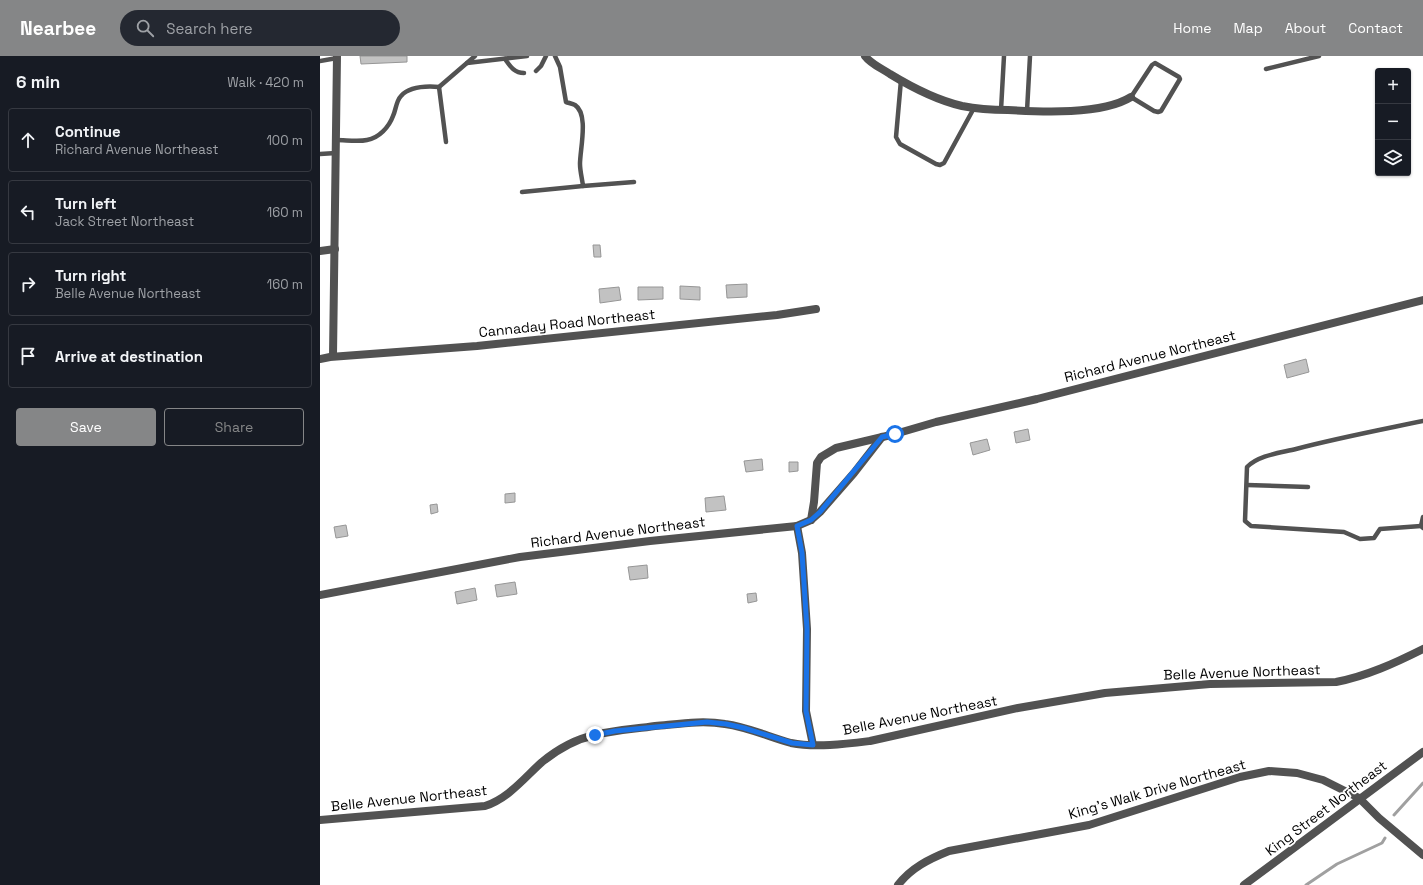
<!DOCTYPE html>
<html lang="en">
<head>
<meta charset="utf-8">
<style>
	:root { --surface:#171b24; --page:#242831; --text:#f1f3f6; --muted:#9ea1a6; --line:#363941; --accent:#858687 }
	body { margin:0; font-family:"Space Grotesk",sans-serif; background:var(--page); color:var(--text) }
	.controls { position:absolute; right:12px; top:12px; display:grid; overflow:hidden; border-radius:4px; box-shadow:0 1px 3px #0004 }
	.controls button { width:36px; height:36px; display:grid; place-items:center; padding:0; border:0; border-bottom:1px solid var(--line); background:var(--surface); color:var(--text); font:20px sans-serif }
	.stop { position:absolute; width:12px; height:12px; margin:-9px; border:3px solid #1a73e8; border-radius:50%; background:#fff }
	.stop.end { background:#1a73e8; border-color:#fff; box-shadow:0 1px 4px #0008 }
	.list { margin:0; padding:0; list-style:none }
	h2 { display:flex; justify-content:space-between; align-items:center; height:52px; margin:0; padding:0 16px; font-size:17px }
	h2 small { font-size:13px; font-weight:400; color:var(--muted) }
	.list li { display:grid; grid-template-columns:26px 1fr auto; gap:12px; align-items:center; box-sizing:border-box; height:64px; margin:0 8px 8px; padding:0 8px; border:1px solid var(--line); border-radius:4px }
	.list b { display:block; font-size:15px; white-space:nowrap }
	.list p { margin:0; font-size:13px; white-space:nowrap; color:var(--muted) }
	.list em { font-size:13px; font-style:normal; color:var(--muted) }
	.actions { display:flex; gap:8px; padding:12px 16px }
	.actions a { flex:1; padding:9px 0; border:1px solid var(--accent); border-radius:4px; text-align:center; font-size:14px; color:var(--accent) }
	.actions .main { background:var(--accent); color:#fff }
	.icon { flex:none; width:22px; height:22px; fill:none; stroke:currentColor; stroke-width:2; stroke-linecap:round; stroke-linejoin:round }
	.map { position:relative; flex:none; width:1103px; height:829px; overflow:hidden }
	header { display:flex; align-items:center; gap:24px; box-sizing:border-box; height:56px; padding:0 20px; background:var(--accent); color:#fff }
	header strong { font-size:19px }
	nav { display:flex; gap:22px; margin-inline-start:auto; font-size:14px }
	.search { width:280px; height:36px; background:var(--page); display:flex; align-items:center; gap:10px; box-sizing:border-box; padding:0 14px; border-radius:22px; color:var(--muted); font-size:15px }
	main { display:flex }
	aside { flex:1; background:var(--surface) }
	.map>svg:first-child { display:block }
</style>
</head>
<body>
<header>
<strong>Nearbee</strong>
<div class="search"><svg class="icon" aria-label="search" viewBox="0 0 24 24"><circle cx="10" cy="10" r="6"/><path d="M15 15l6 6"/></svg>Search here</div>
<nav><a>Home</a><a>Map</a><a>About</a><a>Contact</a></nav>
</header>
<main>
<aside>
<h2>6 min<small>Walk · 420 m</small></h2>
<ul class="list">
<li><svg class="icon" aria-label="ahead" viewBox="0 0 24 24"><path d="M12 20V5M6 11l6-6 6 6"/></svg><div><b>Continue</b><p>Richard Avenue Northeast</p></div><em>100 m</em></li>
<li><svg class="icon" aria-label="left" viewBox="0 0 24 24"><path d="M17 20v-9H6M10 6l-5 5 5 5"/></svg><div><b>Turn left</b><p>Jack Street Northeast</p></div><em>160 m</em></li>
<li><svg class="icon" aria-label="right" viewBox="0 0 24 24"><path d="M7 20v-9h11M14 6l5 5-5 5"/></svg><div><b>Turn right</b><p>Belle Avenue Northeast</p></div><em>160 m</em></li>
<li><svg class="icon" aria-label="arrive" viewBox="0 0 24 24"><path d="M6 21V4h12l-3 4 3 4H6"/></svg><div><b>Arrive at destination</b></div></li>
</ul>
<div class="actions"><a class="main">Save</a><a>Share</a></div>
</aside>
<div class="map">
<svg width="1103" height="829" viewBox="0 0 1103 829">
	<rect width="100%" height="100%" fill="#fff"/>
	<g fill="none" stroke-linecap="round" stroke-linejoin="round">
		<g stroke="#a0a0a0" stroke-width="3">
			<polyline points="1074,759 1103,727"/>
			<polyline points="986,829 1017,808 1062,787 1065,782"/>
		</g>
	</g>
	<g fill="#c2c2c2" stroke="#969696">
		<polygon points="40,0 87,0 87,6 41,8"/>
		<polygon points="273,189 280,189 281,201 274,201"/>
		<polygon points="427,228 427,241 407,242 406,229"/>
		<polygon points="360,230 380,231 380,244 360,243"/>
		<polygon points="299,231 301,244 280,247 279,233"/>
		<polygon points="318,231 343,231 343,243 318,244"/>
		<polygon points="986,303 989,316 967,322 964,309"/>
		<polygon points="708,373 710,384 696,387 694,376"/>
		<polygon points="667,383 670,394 653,399 650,387"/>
		<polygon points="442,403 443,414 426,416 424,405"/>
		<polygon points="469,406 478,406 478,415 469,416"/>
		<polygon points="195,437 195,446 185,447 185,438"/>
		<polygon points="404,440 406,454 386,456 385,442"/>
		<polygon points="117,448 118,456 111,458 110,449"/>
		<polygon points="26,469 28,480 16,482 14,471"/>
		<polygon points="327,509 328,522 310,524 308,511"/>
		<polygon points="195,526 197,538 177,541 175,529"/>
		<polygon points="155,532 157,544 137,548 135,536"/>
		<polygon points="436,537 437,545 428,547 427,538"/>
	</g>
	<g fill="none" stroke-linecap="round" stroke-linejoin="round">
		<g stroke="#525252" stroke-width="4.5">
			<path d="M235 0 240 11 246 46C249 47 253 48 255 49 269 58 260 93 260 108 260 115 262 122 263 130L314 126"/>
			<path d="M185 3C190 10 194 17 204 17"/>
			<polyline points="0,5 17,2"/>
			<polyline points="147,7 207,0"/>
			<polygon points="835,7 859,21 860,23 841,55 838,56 834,55 811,41 832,9"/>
			<polyline points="946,13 999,0"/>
			<polyline points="216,15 221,10 226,0"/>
			<polyline points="581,24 576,81 580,88 616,108 620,109 624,107 654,52"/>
			<polyline points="119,31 126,86"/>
			<polyline points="681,54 684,0"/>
			<polyline points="707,55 710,0"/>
			<path d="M16 84C26 84 38 86 47 84 59 82 69 71 73 60 76 54 76 45 81 40 90 30 107 30 119 31L155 0"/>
			<polyline points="0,98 16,97"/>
			<polyline points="202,136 263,130"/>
			<polyline points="927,429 988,431"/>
			<polyline points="1103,461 1101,470 1103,472"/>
			<path d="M1101 470 1060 473 1054 482 1040 483 1024 476 931 470 925 465 927 411C939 399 960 397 976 393 1018 382 1060 374 1103 365"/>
		</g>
		<g stroke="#525252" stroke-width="8">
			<path d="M545 0C551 8 561 12 570 18 593 32 616 44 642 50 657 53 673 54 688 54 721 56 782 59 811 41"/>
			<polyline points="0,195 15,193"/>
			<polyline points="13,300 17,0"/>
			<polyline points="0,303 10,301 157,290 457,259 496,253"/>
			<polyline points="491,464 494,446 497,407 501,401 516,392 575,378 616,366 717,343 1103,244"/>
			<polyline points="477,470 482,497 487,573 486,655 493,689"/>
			<polyline points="0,539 200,501 330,485 477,470 491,464 500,456 534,417 562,381"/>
			<path d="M0 764 165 750C189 742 204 722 222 706 238 693 256 683 275 679 295 674 315 673 335 670 358 668 382 664 405 668 428 671 449 681 471 687 495 692 526 688 550 685L698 652 785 637 890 628 1016 626C1047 620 1075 607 1103 593"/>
			<path d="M578 829C591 812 609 803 629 795L769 769 920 721 949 715 977 717 1003 724 1039 742 1059 762 1103 799"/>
		</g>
		<polyline stroke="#525252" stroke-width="8" points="924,829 1103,696"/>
	</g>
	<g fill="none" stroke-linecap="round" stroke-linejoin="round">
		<polyline stroke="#1a73e8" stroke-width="5" points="275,679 295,675 387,666 406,668 424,672 472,687 493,689 486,655 487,573 482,497 477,470 491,464 500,456 562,381 575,378"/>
	</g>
	<g text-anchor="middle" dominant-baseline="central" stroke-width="3.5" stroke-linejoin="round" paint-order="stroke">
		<g font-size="14" fill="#000" stroke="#fff">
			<text transform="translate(247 267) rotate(-6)">Cannaday Road Northeast</text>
			<text transform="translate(830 300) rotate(-14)">Richard Avenue Northeast</text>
			<text transform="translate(298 476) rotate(-7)">Richard Avenue Northeast</text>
			<text transform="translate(922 616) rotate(-2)">Belle Avenue Northeast</text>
			<text transform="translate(600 659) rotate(-11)">Belle Avenue Northeast</text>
			<text transform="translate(837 733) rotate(-16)">King's Walk Drive Northeast</text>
			<text transform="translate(89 742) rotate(-6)">Belle Avenue Northeast</text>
			<text transform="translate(1006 752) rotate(-37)">King Street Northeast</text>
		</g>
	</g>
</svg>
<div class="controls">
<button>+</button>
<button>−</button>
<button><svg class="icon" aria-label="layers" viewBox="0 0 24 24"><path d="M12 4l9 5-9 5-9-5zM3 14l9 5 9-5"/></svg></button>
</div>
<div class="stop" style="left:575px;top:378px"></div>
<div class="stop end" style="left:275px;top:679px"></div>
</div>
</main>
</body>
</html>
